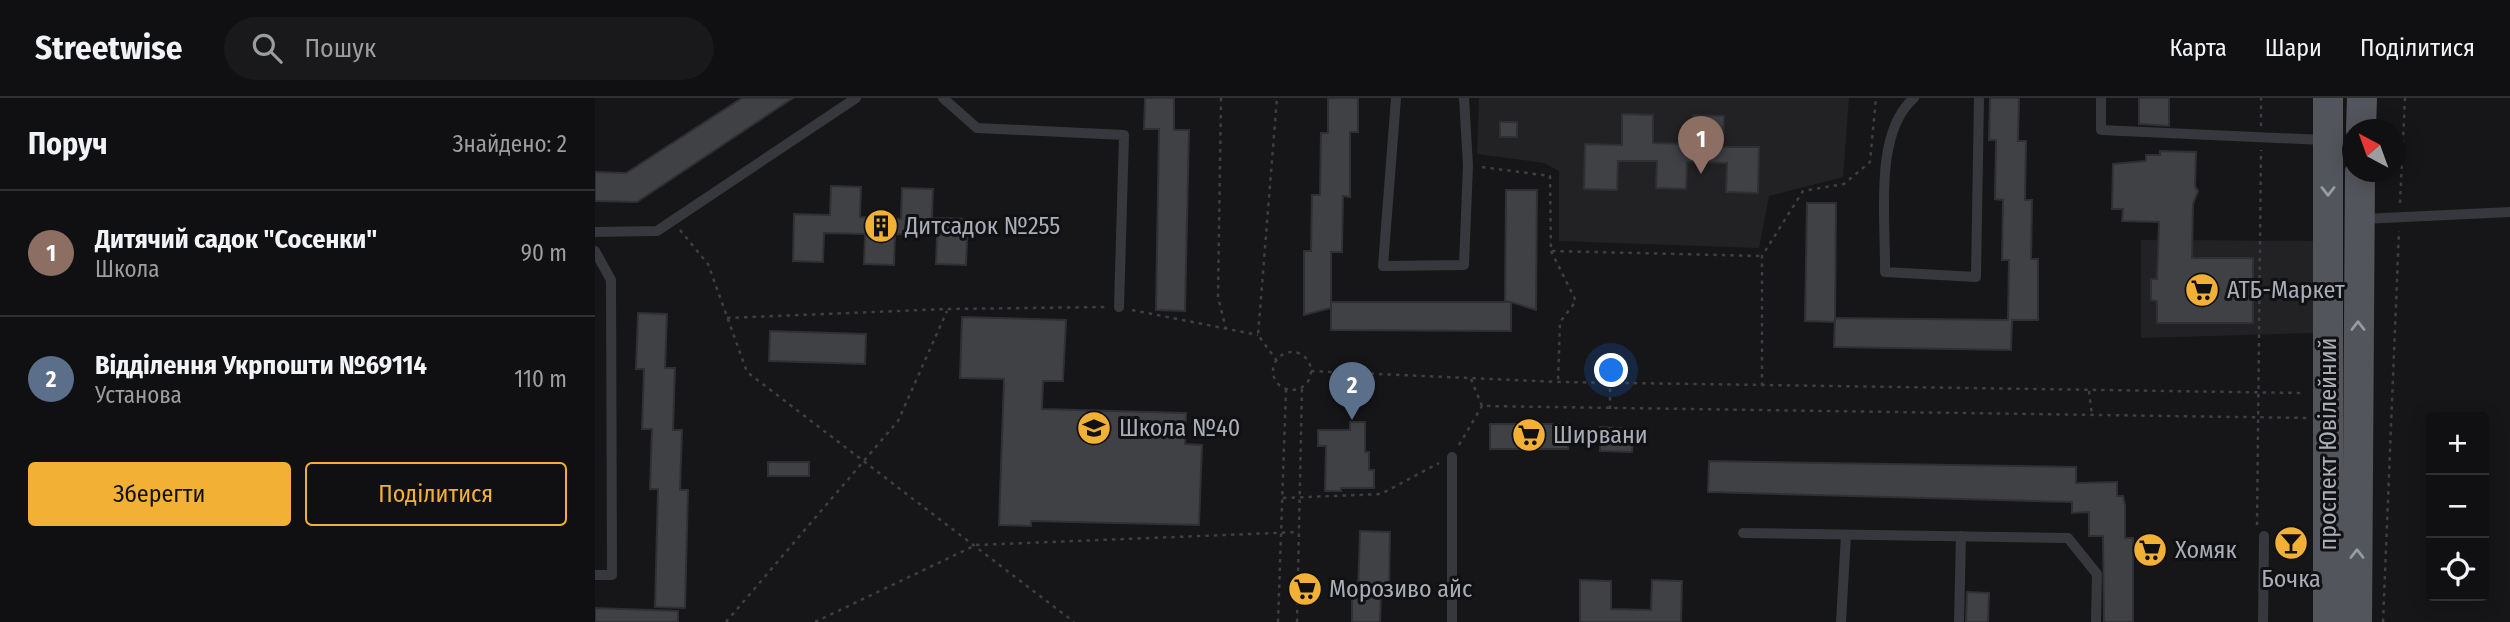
<!DOCTYPE html>
<html lang="uk">
<head>
<meta charset="utf-8">
<style>
	:root { --surface:#101012; --page:#19191b; --text:#f1f3f6; --muted:#9c9d9f; --line:#303032; --accent:#f2b134 }
	body { margin:0; font-family:"Fira Sans Condensed",sans-serif; background:var(--page); color:var(--text) }
	.controls { position:absolute; right:21px; bottom:21px; display:grid; overflow:hidden; border-radius:7px; box-shadow:0 4px 18px #0003 }
	.controls button { width:63px; height:63px; display:grid; place-items:center; padding:0; border:0; border-bottom:2px solid var(--line); background:var(--surface); color:var(--text); font:35px sans-serif }
	.compass { position:absolute; left:1747px; top:21px; width:63px; height:63px; border-radius:50%; background:var(--surface); box-shadow:0 4px 18px #0003; rotate:319deg }
	.you { position:absolute; left:1017px; top:273px; width:24px; height:24px; margin:-18px; border:5px solid #fff; border-radius:50%; background:#1a73e8; box-shadow:0 0 0 10px #1a73e833 }
	.badge { display:grid; place-items:center; width:46px; height:46px; border-radius:50%; background:var(--accent); color:#fff; font-size:23px; font-weight:700 }
	.pin { position:absolute; translate:-50% -58px; filter:drop-shadow(0 2px 4px #0008) }
	.pin::after { content:''; position:absolute; top:37px; width:24px; height:21px; background:inherit; clip-path:polygon(0 0,100% 0,50% 100%) }
	.list { margin:0; padding:0; list-style:none }
	h2 { display:flex; justify-content:space-between; align-items:center; height:91px; margin:0; padding:0 28px; font-size:30px }
	h2 small { font-size:23px; font-weight:400; color:var(--muted) }
	.list li { display:grid; grid-template-columns:46px 1fr auto; gap:21px; align-items:center; box-sizing:border-box; height:126px; padding:0 28px; border-top:2px solid var(--line) }
	.list b { display:block; font-size:26px; white-space:nowrap }
	.list p { margin:0; font-size:23px; white-space:nowrap; color:var(--muted) }
	.list em { font-size:23px; font-style:normal; color:var(--muted) }
	.actions { display:flex; gap:14px; padding:21px 28px }
	.actions a { flex:1; padding:16px 0; border:2px solid var(--accent); border-radius:7px; text-align:center; font-size:24px; color:var(--accent) }
	.actions .main { background:var(--accent); color:#111 }
	.icon { flex:none; width:38px; height:38px; fill:none; stroke:currentColor; stroke-width:2; stroke-linecap:round; stroke-linejoin:round }
	.map { position:relative; flex:none; width:1915px; height:524px; overflow:hidden }
	header { display:flex; align-items:center; gap:42px; box-sizing:border-box; height:98px; padding:0 35px; background:var(--surface); border-bottom:2px solid var(--line) }
	header strong { font-size:33px }
	nav { display:flex; gap:38px; margin-inline-start:auto; font-size:24px }
	.search { width:490px; height:63px; background:var(--page); display:flex; align-items:center; gap:18px; box-sizing:border-box; padding:0 24px; border-radius:38px; color:var(--muted); font-size:26px }
	main { display:flex }
	aside { flex:1; background:var(--surface) }
	.map>svg:first-child { display:block }
</style>
</head>
<body>
<header>
<strong>Streetwise</strong>
<div class="search"><svg class="icon" aria-label="search" viewBox="0 0 24 24"><circle cx="10" cy="10" r="6"/><path d="M15 15l6 6"/></svg>Пошук</div>
<nav><a>Карта</a><a>Шари</a><a>Поділитися</a></nav>
</header>
<main>
<aside>
<h2>Поруч<small>Знайдено: 2</small></h2>
<ul class="list">
<li><span class="badge" style="background:#8d6e63">1</span><div><b>Дитячий садок &quot;Сосенки&quot;</b><p>Школа</p></div><em>90 m</em></li>
<li><span class="badge" style="background:#5c6f8a">2</span><div><b>Відділення Укрпошти №69114</b><p>Установа</p></div><em>110 m</em></li>
</ul>
<div class="actions"><a class="main">Зберегти</a><a>Поділитися</a></div>
</aside>
<div class="map">
<svg width="1915" height="524" viewBox="0 0 1915 524">
	<rect width="100%" height="100%" fill="#161618"/>
	<g fill="#222225">
		<polygon points="884,0 1254,0 1248,79 1174,98 1164,150 964,143 964,73 949,65 882,56"/>
		<polygon points="1546,142 1718,143 1718,235 1546,240"/>
	</g>
	<g fill="#404145" stroke="#303034" stroke-width="2">
		<polygon points="147,0 198,0 42,104 0,103 0,74 31,75"/>
		<polygon points="550,0 579,0 579,32 594,32 590,213 561,212 564,31 549,31"/>
		<polygon points="733,0 763,0 763,34 755,34 755,99 748,98 747,154 736,154 736,210 709,217 709,153 716,153 717,97 725,97 726,35 733,35"/>
		<polygon points="1395,0 1424,0 1423,43 1431,43 1430,102 1437,102 1436,161 1443,161 1443,222 1417,222 1416,252 1239,249 1240,220 1413,222 1414,162 1407,162 1408,102 1400,101 1401,42 1394,42"/>
		<polygon points="1544,0 1574,0 1574,28 1544,26"/>
		<polygon points="1027,16 1058,17 1058,45 1097,46 1098,17 1129,18 1128,49 1164,49 1163,95 1131,94 1132,65 1092,64 1091,91 1061,90 1062,63 1023,63 1022,92 989,91 990,46 1027,47"/>
		<rect x="905" y="24" width="17" height="15"/>
		<polygon points="1565,53 1601,54 1600,88 1603,93 1598,106 1597,160 1658,160 1658,225 1562,225 1562,203 1556,202 1556,181 1562,181 1564,124 1527,123 1528,111 1517,111 1518,66 1551,63 1551,57 1565,57"/>
		<polygon points="236,88 266,89 265,119 306,121 307,90 338,91 337,120 373,121 371,167 341,166 342,137 300,136 299,167 269,166 270,136 229,135 228,164 198,163 199,116 235,117"/>
		<polygon points="911,92 942,92 941,212 916,204 916,233 736,232 736,204 916,204 910,203"/>
		<polygon points="1212,105 1241,105 1240,224 1210,223"/>
		<polygon points="43,215 72,216 70,270 80,270 78,332 87,332 85,392 93,392 90,510 60,509 63,391 55,391 57,331 47,331 49,271 41,271"/>
		<polygon points="367,219 471,222 468,283 448,283 447,311 591,315 590,346 607,347 604,427 436,423 436,428 404,427 409,281 365,280"/>
		<polygon points="175,233 271,236 270,266 174,263"/>
		<polygon points="755,324 770,324 770,354 774,354 774,372 779,372 779,390 746,390 746,393 730,393 731,348 723,348 723,332 755,332"/>
		<rect x="895" y="326" width="78" height="25"/>
		<polygon points="1005,329 1039,331 1037,354 1005,353"/>
		<polygon points="1114,363 1481,369 1481,385 1522,384 1522,398 1528,398 1530,407 1530,440 1538,440 1538,524 1509,524 1508,438 1494,438 1494,414 1477,415 1477,404 1113,394"/>
		<rect x="173" y="364" width="41" height="14"/>
		<polygon points="765,433 795,434 794,493 786,493 785,524 757,524 757,494 763,494"/>
		<polygon points="985,482 1016,483 1016,511 1056,512 1057,482 1087,483 1086,524 985,524"/>
		<polygon points="1372,494 1394,495 1393,524 1371,524"/>
		<polygon points="0,510 83,513 83,524 0,524"/>
	</g>
	<g fill="none" stroke-linecap="round" stroke-linejoin="round">
		<g stroke="#3d3f44" stroke-width="2.5" stroke-dasharray="3.5 5" stroke-linecap="butt">
			<polyline points="626,0 623,199 631,231"/>
			<polyline points="1666,28 1666,0"/>
			<polyline points="887,69 955,78 956,153 1167,158"/>
			<polyline points="1805,105 1810,0"/>
			<polyline points="85,132 113,166 152,274 479,524"/>
			<polyline points="956,153 981,203 965,224 963,284"/>
			<polyline points="537,212 663,237"/>
			<polyline points="132,220 352,211 510,209"/>
			<circle cx="697" cy="273" r="19"/>
			<polyline points="682,263 663,237 682,0"/>
			<polyline points="716,273 963,284 1710,295"/>
			<polyline points="876,281 887,308 1712,320"/>
			<polyline points="1167,288 1167,158 1208,93 1249,86 1275,64 1281,0"/>
			<polyline points="1494,293 1497,317"/>
			<polyline points="1015,311 1015,286"/>
			<polyline points="864,347 887,308"/>
			<polyline points="688,400 786,396 844,365"/>
			<polyline points="1662,427 1666,52"/>
			<polyline points="131,524 303,323 352,213"/>
			<polyline points="220,524 381,447 704,434"/>
			<polyline points="683,524 691,291"/>
			<polyline points="702,524 707,289"/>
			<polyline points="1788,524 1804,133"/>
		</g>
		<g stroke="#37383d" stroke-width="10">
			<polyline points="348,0 382,30 529,37 524,209"/>
			<polyline points="801,0 788,168 869,167 873,67 869,0"/>
			<path d="M1319 0C1278 35 1291 123 1290 174L1381 179 1384 0"/>
			<polyline points="1506,0 1506,32 1728,42"/>
			<polyline points="1768,121 1915,114"/>
			<polyline points="0,134 62,133 261,0"/>
			<polyline points="0,153 16,182 17,477 0,477"/>
			<polyline points="1148,435 1473,440 1502,476 1501,524"/>
			<polyline points="857,524 857,359"/>
			<polyline points="1246,524 1251,437"/>
			<polyline points="1364,524 1366,438"/>
			<polyline points="1668,524 1669,438"/>
		</g>
		<g stroke="#53555c" stroke-width="30">
			<polyline points="1766,32 1767,0"/>
			<polyline points="1733,524 1733,0"/>
			<polyline points="1762,524 1765,74"/>
		</g>
	</g>
	<defs><path id="oneway-chevron" d="M-2-3.5L2.5 0L-2 3.5" fill="none" stroke-width="1.6" stroke-linecap="round" stroke-linejoin="round" transform="scale(1.75)"/></defs>
	<g stroke="#979ba6">
		<use href="#oneway-chevron" transform="translate(1733 93) rotate(90)"/>
		<use href="#oneway-chevron" transform="translate(1763 228) rotate(-90)"/>
		<use href="#oneway-chevron" transform="translate(1762 456) rotate(-90)"/>
	</g>
	<defs>
		<g id="building-disc" transform="scale(1.75)"><circle r="9.5" fill="#f2b134" stroke="#111113"/><path d="M-4-6H4V6H1V3H-1V6H-4ZM-2.5-4.3h1.7v1.8h-1.7ZM.8-4.3h1.7v1.8H.8ZM-2.5-1h1.7V.8h-1.7ZM.8-1h1.7V.8H.8Z" fill="#111"/></g>
		<g id="supermarket-disc" transform="scale(1.75)"><circle r="9.5" fill="#f2b134" stroke="#111113"/><path d="M-6-5.5h2.5l.6 2H6L4.5 2H-2.5L-4.4-4H-6ZM-1.5 3.2a1.3 1.3 0 1 0 .1 0ZM3 3.2a1.3 1.3 0 1 0 .1 0Z" fill="#111"/></g>
		<g id="school-disc" transform="scale(1.75)"><circle r="9.5" fill="#f2b134" stroke="#111113"/><path d="M0-5L7-2L0 1L-7-2ZM-4 1L0 2.5L4 1V4Q0 6-4 4Z" fill="#111"/></g>
		<g id="bar-disc" transform="scale(1.75)"><circle r="9.5" fill="#f2b134" stroke="#111113"/><path d="M-6-5H6L.8 .8V4.5H3.5V6h-7V4.5H-.8V.8Z" fill="#111"/></g>
	</defs>
	<g fill-rule="evenodd">
		<use href="#building-disc" x="286" y="128"/>
		<use href="#supermarket-disc" x="1607" y="192"/>
		<use href="#school-disc" x="499" y="330"/>
		<use href="#supermarket-disc" x="934" y="337"/>
		<use href="#bar-disc" x="1696" y="445"/>
		<use href="#supermarket-disc" x="1555" y="452"/>
		<use href="#supermarket-disc" x="710" y="491"/>
	</g>
	<g text-anchor="middle" dominant-baseline="central" stroke-width="6" stroke-linejoin="round" paint-order="stroke">
		<g font-size="24" fill="#a8adb8" stroke="#111113" text-anchor="start">
			<text x="310" y="128">Дитсадок №255</text>
			<text x="1632" y="192">АТБ-Маркет</text>
			<text x="524" y="330">Школа №40</text>
			<text x="958" y="337">Ширвани</text>
			<text x="1580" y="452">Хомяк</text>
			<text x="1696" y="481" text-anchor="middle">Бочка</text>
			<text x="734" y="491">Морозиво айс</text>
		</g>
		<g font-size="24" fill="#a8adb8" stroke="#111113">
			<text transform="translate(1733 346) rotate(-90)">проспект Ювілейний</text>
		</g>
	</g>
</svg>
<div class="controls">
<button>+</button>
<button>−</button>
<button><svg class="icon" aria-label="locate" viewBox="0 0 24 24"><circle cx="12" cy="12" r="6"/><path d="M12 2v4M12 18v4M2 12h4M18 12h4"/></svg></button>
</div>
<svg class="compass" viewBox="-18 -18 36 36"><path d="M0-13l5 13h-10z" fill="#e53935"/><path d="M0 13l5-13h-10z" fill="#9c9d9f"/></svg>
<div class="you"></div>
<div class="pin badge" style="left:1106px;top:76px;background:#8d6e63">1</div>
<div class="pin badge" style="left:757px;top:322px;background:#5c6f8a">2</div>
</div>
</main>
</body>
</html>
